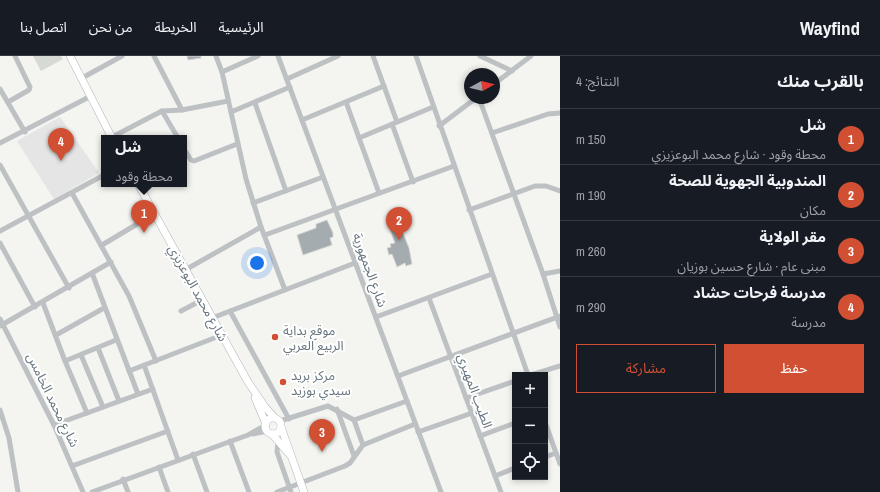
<!DOCTYPE html>
<html lang="ar">
<head>
<meta charset="utf-8">
<style>
	:root { --surface:#171b24; --page:#20242c; --text:#f1f3f6; --muted:#9ea1a6; --line:#363941; --accent:#d15033 }
	body { margin:0; font-family:"Archivo Narrow","Noto Sans Arabic",sans-serif; background:var(--page); color:var(--text); direction:rtl }
	.controls { position:absolute; right:12px; bottom:12px; display:grid; overflow:hidden; border-radius:0px; box-shadow:0 2px 6px #0003 }
	.controls button { width:36px; height:36px; display:grid; place-items:center; padding:0; border:0; border-bottom:1px solid var(--line); background:var(--surface); color:var(--text); font:20px sans-serif }
	.compass { position:absolute; left:464px; top:12px; width:36px; height:36px; border-radius:50%; background:var(--surface); box-shadow:0 2px 6px #0003; rotate:82deg }
	.you { position:absolute; left:257px; top:207px; width:14px; height:14px; margin:-10px; border:3px solid #fff; border-radius:50%; background:#1a73e8; box-shadow:0 0 0 6px #1a73e833 }
	.badge { display:grid; place-items:center; width:26px; height:26px; border-radius:50%; background:var(--accent); color:#fff; font-size:13px; font-weight:700 }
	.pin { position:absolute; translate:-50% -33px; filter:drop-shadow(0 1px 2px #0008) }
	.pin::after { content:''; position:absolute; top:21px; width:14px; height:12px; background:inherit; clip-path:polygon(0 0,100% 0,50% 100%) }
	.popup { position:absolute; left:101px; top:79px; width:86px; height:52px; box-sizing:border-box; display:grid; place-content:center; border-radius:0px; background:var(--surface); filter:drop-shadow(0 1px 3px #0005); font-size:13px; white-space:nowrap; color:var(--muted) }
	.popup b { font-size:15px; color:var(--text) }
	.popup::after { content:''; position:absolute; left:50%; top:100%; margin-left:-8px; border:8px solid transparent; border-top-color:var(--surface) }
	.list { margin:0; padding:0; list-style:none }
	h2 { display:flex; justify-content:space-between; align-items:center; height:52px; margin:0; padding:0 16px; font-size:17px }
	h2 small { font-size:13px; font-weight:400; color:var(--muted) }
	.list li { display:grid; grid-template-columns:26px 1fr auto; gap:12px; align-items:center; box-sizing:border-box; height:56px; padding:0 16px; border-top:1px solid var(--line) }
	.list b { display:block; font-size:15px; white-space:nowrap }
	.list p { margin:0; font-size:13px; white-space:nowrap; color:var(--muted) }
	.list em { font-size:13px; font-style:normal; color:var(--muted) }
	.actions { display:flex; gap:8px; padding:12px 16px }
	.actions a { flex:1; padding:9px 0; border:1px solid var(--accent); border-radius:0px; text-align:center; font-size:14px; color:var(--accent) }
	.actions .main { background:var(--accent); color:#fff }
	.icon { flex:none; width:22px; height:22px; fill:none; stroke:currentColor; stroke-width:2; stroke-linecap:round; stroke-linejoin:round }
	.map { position:relative; flex:none; width:560px; height:436px; overflow:hidden; direction:ltr }
	header { display:flex; align-items:center; gap:24px; box-sizing:border-box; height:56px; padding:0 20px; background:var(--surface); border-bottom:1px solid var(--line) }
	header strong { font-size:19px }
	nav { display:flex; gap:22px; margin-inline-start:auto; font-size:14px }
	main { display:flex }
	aside { flex:1; background:var(--surface) }
	.map>svg:first-child { display:block }
</style>
</head>
<body>
<header>
<strong>Wayfind</strong>
<nav><a>الرئيسية</a><a>الخريطة</a><a>من نحن</a><a>اتصل بنا</a></nav>
</header>
<main>
<aside>
<h2>بالقرب منك<small>النتائج: 4</small></h2>
<ul class="list">
<li><span class="badge">1</span><div><b>شل</b><p>محطة وقود · شارع محمد البوعزيزي</p></div><em>150 m</em></li>
<li><span class="badge">2</span><div><b>المندوبية الجهوية للصحة</b><p>مكان</p></div><em>190 m</em></li>
<li><span class="badge">3</span><div><b>مقر الولاية</b><p>مبنى عام · شارع حسين بوزيان</p></div><em>260 m</em></li>
<li><span class="badge">4</span><div><b>مدرسة فرحات حشاد</b><p>مدرسة</p></div><em>290 m</em></li>
</ul>
<div class="actions"><a class="main">حفظ</a><a>مشاركة</a></div>
</aside>
<div class="map">
<svg width="560" height="436" viewBox="0 0 560 436">
	<rect width="100%" height="100%" fill="#f4f4f0"/>
	<polygon fill="#e4e5e4" points="60,61 99,117 54,143 17,85"/>
	<polygon fill="#d5dad2" points="33,0 61,0 63,3 41,15"/>
	<g fill="#a4acb0" stroke="#d5d5d3">
		<polygon points="187,0 201,0 201,2 188,4"/>
		<polygon points="396,160 409,192 412,208 406,210 405,207 397,211 392,198 389,199 387,192 391,191 390,188 395,187 386,163"/>
		<polygon points="327,164 333,177 333,181 330,182 332,189 303,199 297,179 316,172 316,168"/>
	</g>
	<g fill="none" stroke-linecap="round" stroke-linejoin="round">
		<g stroke="#b0b5b8" stroke-width="8">
			<g id="secondary">
				<polyline points="70,0 112,82"/>
				<polyline points="138,128 248,326 265,351 275,362"/>
				<polyline points="255,342 266,368"/>
				<circle cx="273" cy="370" r="8"/>
				<polyline points="281,371 304,436"/>
				<polyline points="272,378 290,399"/>
			</g>
		</g>
		<g stroke="#bdc1c4" stroke-width="5">
			<polyline points="154,0 182,54"/>
			<polyline points="216,0 222,16 246,123 261,171 285,234"/>
			<polyline points="278,0 441,436"/>
			<polyline points="373,0 397,66"/>
			<polyline points="416,0 528,319"/>
			<polyline points="480,0 512,15"/>
			<polyline points="222,16 258,0"/>
			<polyline points="82,22 122,0"/>
			<polyline points="287,23 338,0"/>
			<polyline points="494,28 531,0"/>
			<polyline points="0,33 25,76"/>
			<polyline points="479,42 543,218 560,271"/>
			<polyline points="8,46 29,34 30,31 15,0"/>
			<polyline points="346,46 379,137"/>
			<polyline points="255,47 286,135"/>
			<polyline points="162,55 178,82"/>
			<polyline points="231,56 290,31"/>
			<polyline points="302,64 384,30"/>
			<polyline points="392,68 413,126"/>
			<polyline points="439,70 476,42"/>
			<polyline points="492,77 548,58 560,57"/>
			<polyline points="112,81 162,55 182,54 228,45"/>
			<polyline points="359,82 433,51"/>
			<polyline points="0,87 91,40"/>
			<polyline points="184,93 191,104 194,105 237,88"/>
			<polyline points="0,109 69,232"/>
			<polyline points="72,137 129,240 156,305"/>
			<polyline points="253,147 323,121"/>
			<polyline points="469,154 535,130 546,130 560,135"/>
			<polyline points="0,175 104,119"/>
			<polyline points="265,179 454,110"/>
			<polyline points="0,187 35,251"/>
			<polyline points="102,189 154,158"/>
			<polyline points="185,214 261,171"/>
			<polyline points="92,217 138,338"/>
			<polyline points="543,218 560,215"/>
			<polyline points="429,242 501,436"/>
			<polyline points="43,247 65,305 87,357"/>
			<polyline points="181,255 202,244"/>
			<polyline points="230,255 289,363"/>
			<polyline points="376,261 492,218"/>
			<polyline points="212,262 355,207"/>
			<polyline points="0,263 54,369 83,436"/>
			<polyline points="0,270 111,206"/>
			<polyline points="56,279 104,252"/>
			<polyline points="98,292 119,345"/>
			<polyline points="81,299 103,351"/>
			<polyline points="65,305 116,284"/>
			<polyline points="144,309 178,404"/>
			<polyline points="129,315 222,279"/>
			<polyline points="531,319 560,310"/>
			<polyline points="398,320 560,260"/>
			<polyline points="466,342 515,325"/>
			<polyline points="337,353 354,400"/>
			<polyline points="0,354 9,382 18,436"/>
			<polyline points="354,364 363,389"/>
			<polyline points="280,365 328,350 354,364 407,345"/>
			<polyline points="545,366 560,408"/>
			<polyline points="54,369 153,333"/>
			<polyline points="418,376 472,357"/>
			<polyline points="253,378 268,375"/>
			<polyline points="480,380 515,367"/>
			<polyline points="230,385 249,436"/>
			<polyline points="278,385 277,396 291,436"/>
			<polyline points="193,398 207,436"/>
			<polyline points="545,401 556,397"/>
			<polyline points="72,410 168,375"/>
			<polyline points="159,411 168,436"/>
			<polyline points="495,420 515,412"/>
			<polyline points="123,423 128,436"/>
			<polyline points="92,436 248,379 266,369"/>
			<polyline points="277,436 345,410 350,407 363,389 415,368"/>
		</g>
		<use href="#secondary" stroke="#fff" stroke-width="7"/>
	</g>
	<g fill="#d15033" stroke="#fff" stroke-width="1.5">
		<circle cx="275" cy="281" r="4"/>
		<circle cx="283" cy="326" r="4"/>
	</g>
	<g text-anchor="middle" dominant-baseline="central" stroke-width="4" stroke-linejoin="round" paint-order="stroke">
		<g font-size="13" fill="#66757e" stroke="#fff">
			<text transform="translate(370 214) rotate(70)">شارع الجمهورية</text>
			<text transform="translate(198 237) rotate(61)">شارع محمد البوعزيزي</text>
			<text transform="translate(475 335) rotate(70)">الطيب المهيري</text>
			<text transform="translate(53 344) rotate(64)">شارع محمد الخامس</text>
		</g>
		<g font-size="13" fill="#66757e" stroke="#fff" text-anchor="start">
			<text x="283" y="274">موقع بداية<tspan x="283" dy="15">الربيع العربي</tspan></text>
			<text x="291" y="319">مركز بريد<tspan x="291" dy="15">سيدي بوزيد</tspan></text>
		</g>
	</g>
</svg>
<div class="controls">
<button>+</button>
<button>−</button>
<button><svg class="icon" aria-label="locate" viewBox="0 0 24 24"><circle cx="12" cy="12" r="6"/><path d="M12 2v4M12 18v4M2 12h4M18 12h4"/></svg></button>
</div>
<svg class="compass" viewBox="-18 -18 36 36"><path d="M0-13l5 13h-10z" fill="#e53935"/><path d="M0 13l5-13h-10z" fill="#9ea1a6"/></svg>
<div class="you"></div>
<div class="pin badge" style="left:144px;top:177px">1</div>
<div class="popup"><b>شل</b>محطة وقود</div>
<div class="pin badge" style="left:399px;top:184px">2</div>
<div class="pin badge" style="left:322px;top:396px">3</div>
<div class="pin badge" style="left:61px;top:105px">4</div>
</div>
</main>
</body>
</html>
